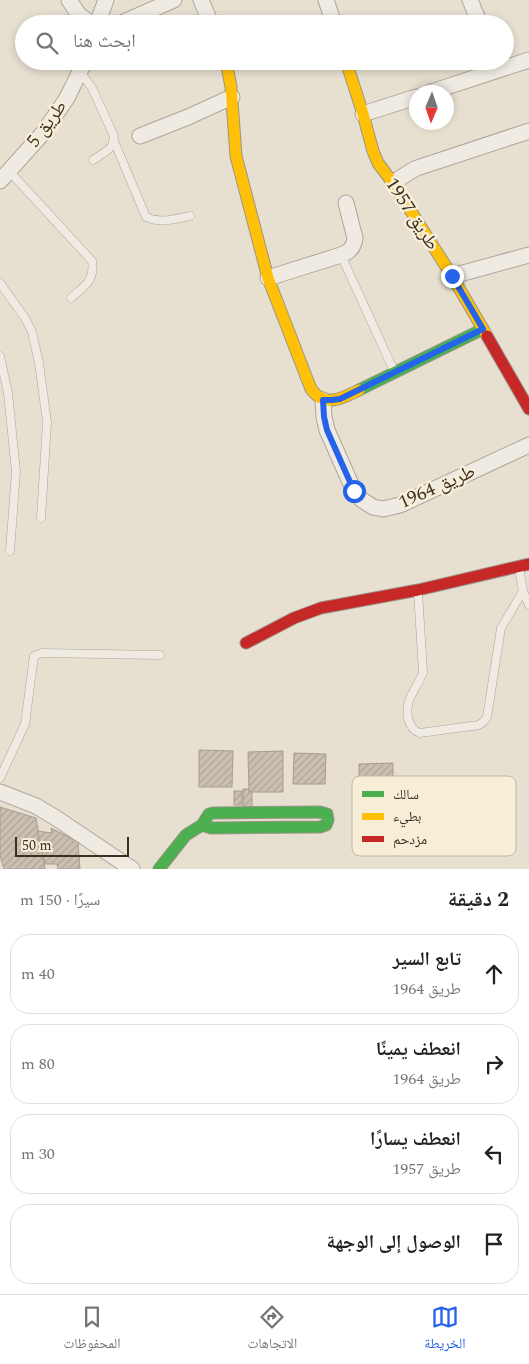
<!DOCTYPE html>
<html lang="ar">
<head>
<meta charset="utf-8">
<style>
	:root { --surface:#fff; --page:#f2f2f2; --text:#222; --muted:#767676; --line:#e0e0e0; --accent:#2563eb }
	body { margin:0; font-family:Spectral,"Noto Naskh Arabic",serif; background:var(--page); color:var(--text); direction:rtl }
	.compass { position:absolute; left:409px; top:85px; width:45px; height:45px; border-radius:50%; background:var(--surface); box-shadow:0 2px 8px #0003; rotate:182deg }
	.scale { position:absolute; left:15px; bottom:12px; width:114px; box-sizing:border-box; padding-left:5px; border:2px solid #3d2e20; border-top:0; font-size:14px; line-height:18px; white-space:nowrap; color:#3d2e20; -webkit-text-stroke:4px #f7eed8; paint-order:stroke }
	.stop { position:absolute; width:15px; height:15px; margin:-11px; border:4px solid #2563eb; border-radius:50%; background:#fff }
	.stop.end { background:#2563eb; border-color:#fff; box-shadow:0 1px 5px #0008 }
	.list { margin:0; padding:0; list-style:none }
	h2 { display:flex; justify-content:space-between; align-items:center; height:65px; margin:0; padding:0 20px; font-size:21px }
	h2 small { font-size:16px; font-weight:400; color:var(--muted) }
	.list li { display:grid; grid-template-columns:32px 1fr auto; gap:15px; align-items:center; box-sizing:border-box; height:80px; margin:0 10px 10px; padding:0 10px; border:1px solid var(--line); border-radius:20px }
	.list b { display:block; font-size:19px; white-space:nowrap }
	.list p { margin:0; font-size:16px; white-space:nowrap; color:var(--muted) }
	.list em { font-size:16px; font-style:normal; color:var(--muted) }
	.icon { flex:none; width:28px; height:28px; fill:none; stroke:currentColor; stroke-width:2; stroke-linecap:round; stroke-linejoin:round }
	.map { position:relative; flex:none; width:529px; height:869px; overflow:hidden; direction:ltr }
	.search { position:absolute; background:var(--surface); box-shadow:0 2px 8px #0003; left:15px; right:15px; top:15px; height:55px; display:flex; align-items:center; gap:12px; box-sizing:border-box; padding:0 18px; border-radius:28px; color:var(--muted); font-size:19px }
	.sheet { height:425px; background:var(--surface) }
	nav { display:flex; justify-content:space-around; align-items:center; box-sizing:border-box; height:70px; border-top:1px solid var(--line); background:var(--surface); font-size:14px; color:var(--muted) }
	nav a { display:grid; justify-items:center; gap:2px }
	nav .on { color:var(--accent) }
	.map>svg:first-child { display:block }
</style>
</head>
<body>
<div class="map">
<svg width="529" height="869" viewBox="0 0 529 869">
	<defs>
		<pattern id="building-hatch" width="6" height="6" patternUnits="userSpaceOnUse" patternTransform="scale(1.25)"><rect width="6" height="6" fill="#cbbfb2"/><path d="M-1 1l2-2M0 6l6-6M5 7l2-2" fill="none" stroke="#afa499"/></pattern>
	</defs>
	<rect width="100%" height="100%" fill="#e7e0d1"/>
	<g fill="url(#building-hatch)" stroke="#a89c90">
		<polygon points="199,750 233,751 232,787 199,787"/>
		<polygon points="283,751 283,792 249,792 248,752"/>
		<polygon points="294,753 326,754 325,784 293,784"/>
		<polygon points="393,763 393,795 359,795 359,764"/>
		<polygon points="243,789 249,789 249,792 252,792 252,807 243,807"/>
		<rect x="234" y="791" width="8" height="14"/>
		<polygon points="0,807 36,818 45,869 4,869 0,856"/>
		<polygon points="51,828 78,842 80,869 58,869 57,864 45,864 37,831 52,833"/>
	</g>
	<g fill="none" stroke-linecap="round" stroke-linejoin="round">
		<g stroke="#ada599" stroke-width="9">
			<g id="lane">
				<polyline points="80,71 92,88 114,136 112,146 108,150 93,160"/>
				<path d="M114 141 146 217C161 224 174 219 190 216"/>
				<path d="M9 171 92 261C95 281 85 285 71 298"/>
				<polyline points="341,255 394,371"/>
				<polyline points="0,283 25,318 32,332 39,363 47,422 41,518"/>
				<polyline points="0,356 8,393 16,472 10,551"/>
				<polyline points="519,568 523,591 529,605"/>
				<path d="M418 592 423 672C420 682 414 689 410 698 405 710 407 729 420 733L479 725 484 721 487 717 501 628 523 591"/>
				<polyline points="0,778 25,724 34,656 42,653 160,655"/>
			</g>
		</g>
		<g stroke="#ada599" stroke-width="17">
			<g id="street">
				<polyline points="69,0 79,15 92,24"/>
				<polyline points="201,0 211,24"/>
				<polyline points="326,0 334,24"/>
				<polyline points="470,0 480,24"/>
				<polyline points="97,24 106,0"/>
				<polyline points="119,24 174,0"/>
				<polyline points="431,92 529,60"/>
				<polyline points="363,114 416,97"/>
				<polyline points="140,136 188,117 232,97"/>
				<polyline points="0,181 43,133 67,98 85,61"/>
				<polyline points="393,183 411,171 417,168 529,131"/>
				<polyline points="452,276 529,255"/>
				<path d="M268 278 341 255C350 252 354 247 355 238L346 203"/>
				<polyline points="323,400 324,417 327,430 354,491 362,500 373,507 383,509 400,505 529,445"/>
				<polyline points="0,792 36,806 56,818 132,869"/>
			</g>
		</g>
		<g stroke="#9c958a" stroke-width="13">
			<g id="fast">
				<polyline points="359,390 483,329"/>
				<polyline points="159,869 186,835 202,825 211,828 320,827 326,825 328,820 327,814 320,812 213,813 209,814 202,825"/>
			</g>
		</g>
		<g stroke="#9c958a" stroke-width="13">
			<g id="slow">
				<path d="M226 61 231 87 236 156 268 278 311 389C325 408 341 399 359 390"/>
				<polyline points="346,61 363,114 373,151 378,163 393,183 452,276 487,336"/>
			</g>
		</g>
		<g stroke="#9c958a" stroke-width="13">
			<g id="jam">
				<polyline points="487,336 529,409"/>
				<polyline points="246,643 294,618 321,608 418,590 529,564"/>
			</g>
		</g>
		<use href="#lane" stroke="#efebe3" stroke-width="8"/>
		<use href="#street" stroke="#efebe3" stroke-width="15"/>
		<use href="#fast" stroke="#4caf50" stroke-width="11"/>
		<use href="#slow" stroke="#ffc107" stroke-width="11"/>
		<use href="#jam" stroke="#c62828" stroke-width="11"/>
	</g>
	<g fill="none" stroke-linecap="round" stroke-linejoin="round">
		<polyline stroke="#2563eb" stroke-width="6" points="354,491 327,430 324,417 323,400 332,400 340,399 483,329 452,276"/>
	</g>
	<g text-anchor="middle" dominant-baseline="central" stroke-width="5" stroke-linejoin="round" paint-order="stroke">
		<g font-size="19" fill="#3d2e20" stroke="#f7eed8">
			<text transform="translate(47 124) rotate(-53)">طريق 5</text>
			<text transform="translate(412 214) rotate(57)">طريق 1957</text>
			<text transform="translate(437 487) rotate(-24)">طريق 1964</text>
		</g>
	</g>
	<rect x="352" y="776" width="164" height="80" rx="8" fill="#f7eed8" stroke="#bfb4a1" stroke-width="1"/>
	<rect x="362" y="791" width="22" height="6" fill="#4caf50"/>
	<rect x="362" y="813" width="22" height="7" fill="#ffc107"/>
	<rect x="362" y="836" width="22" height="6" fill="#c62828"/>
	<g font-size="14" fill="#3d2e20">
		<text x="393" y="799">سالك</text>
		<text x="393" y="821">بطيء</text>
		<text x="393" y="844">مزدحم</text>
	</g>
</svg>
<svg class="compass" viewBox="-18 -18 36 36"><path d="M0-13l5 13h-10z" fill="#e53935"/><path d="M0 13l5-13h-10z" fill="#767676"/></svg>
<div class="scale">50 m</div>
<div class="stop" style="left:354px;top:491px"></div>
<div class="stop end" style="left:452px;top:276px"></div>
<div class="search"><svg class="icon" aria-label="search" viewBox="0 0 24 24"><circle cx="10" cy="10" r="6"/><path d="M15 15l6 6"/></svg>ابحث هنا</div>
</div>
<section class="sheet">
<h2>2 دقيقة<small>سيرًا · 150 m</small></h2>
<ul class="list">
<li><svg class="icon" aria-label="ahead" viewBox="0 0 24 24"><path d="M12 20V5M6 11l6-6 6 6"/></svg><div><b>تابع السير</b><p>طريق 1964</p></div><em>40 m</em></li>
<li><svg class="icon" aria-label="right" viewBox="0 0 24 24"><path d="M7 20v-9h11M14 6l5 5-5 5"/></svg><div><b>انعطف يمينًا</b><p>طريق 1964</p></div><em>80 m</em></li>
<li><svg class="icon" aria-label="left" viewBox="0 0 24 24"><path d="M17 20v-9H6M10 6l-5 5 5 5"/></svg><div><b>انعطف يسارًا</b><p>طريق 1957</p></div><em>30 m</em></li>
<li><svg class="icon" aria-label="arrive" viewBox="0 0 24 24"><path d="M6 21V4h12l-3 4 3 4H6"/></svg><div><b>الوصول إلى الوجهة</b></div></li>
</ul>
</section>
<nav>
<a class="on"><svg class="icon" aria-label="map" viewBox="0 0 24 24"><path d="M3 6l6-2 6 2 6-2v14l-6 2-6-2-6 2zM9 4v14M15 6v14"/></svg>الخريطة</a>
<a><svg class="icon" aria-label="directions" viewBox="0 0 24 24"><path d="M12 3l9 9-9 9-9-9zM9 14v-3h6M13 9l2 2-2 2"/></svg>الاتجاهات</a>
<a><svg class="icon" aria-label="saved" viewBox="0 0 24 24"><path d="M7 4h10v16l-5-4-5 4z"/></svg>المحفوظات</a>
</nav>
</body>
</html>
